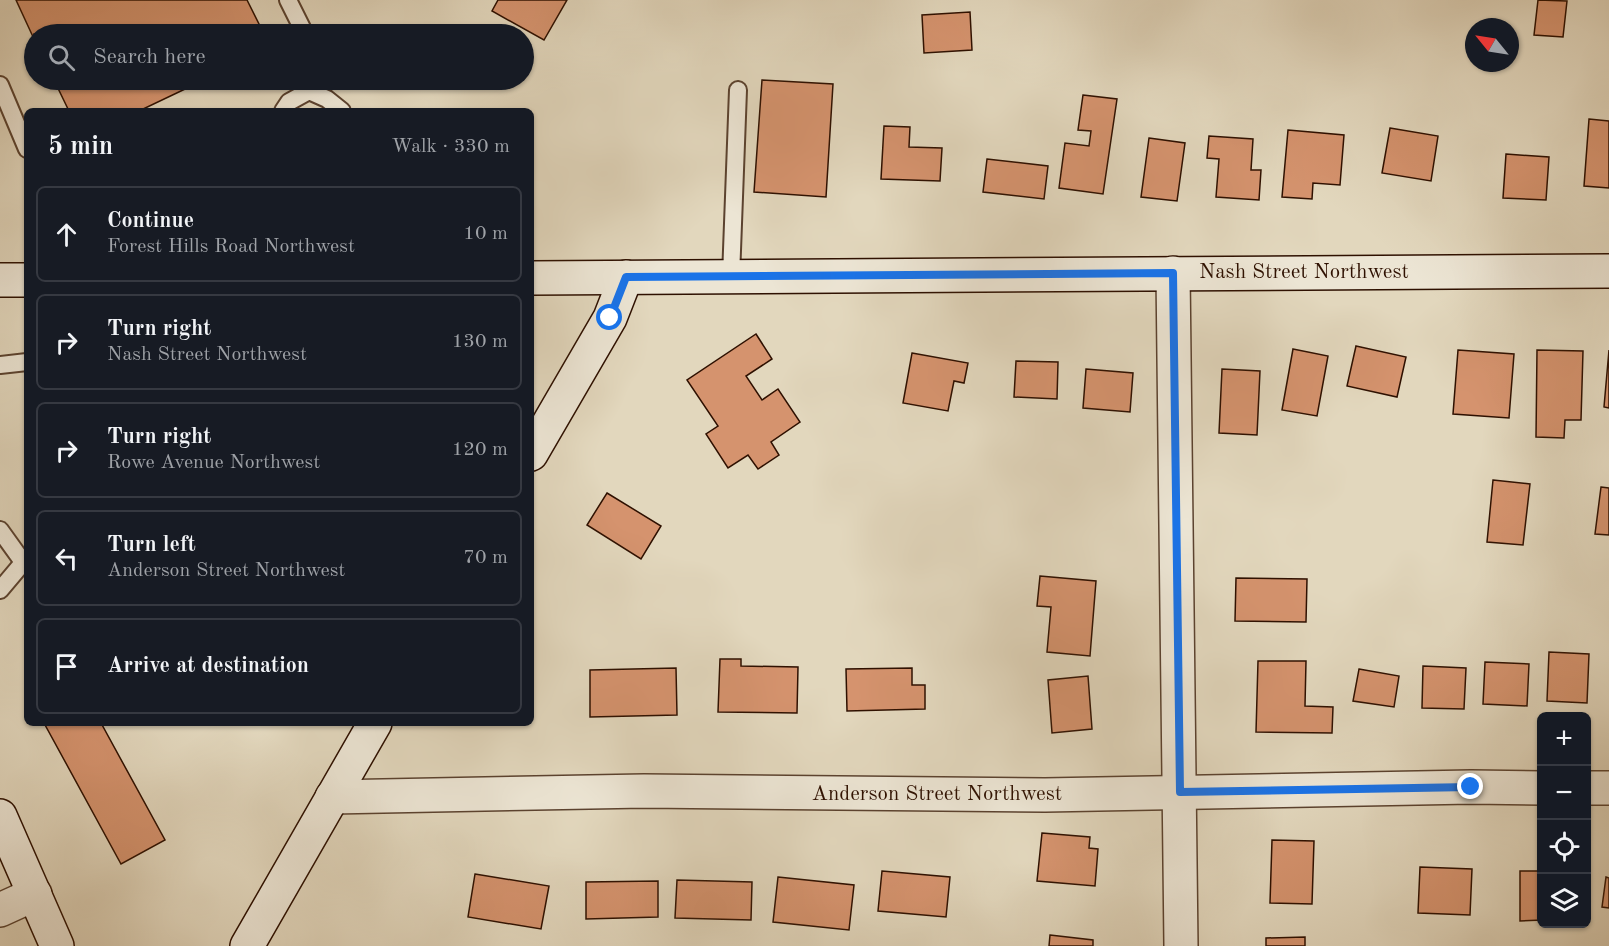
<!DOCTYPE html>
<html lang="en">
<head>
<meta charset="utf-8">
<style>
	:root { --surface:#171b24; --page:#20242c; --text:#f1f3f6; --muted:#9ea1a6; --line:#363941 }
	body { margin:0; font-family:"Old Standard TT",serif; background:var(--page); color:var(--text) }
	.controls { position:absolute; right:18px; bottom:18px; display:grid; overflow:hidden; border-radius:9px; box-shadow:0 2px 4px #0004 }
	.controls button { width:54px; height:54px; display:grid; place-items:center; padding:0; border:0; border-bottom:2px solid var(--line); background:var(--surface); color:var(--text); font:30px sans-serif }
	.compass { position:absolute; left:1465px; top:18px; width:54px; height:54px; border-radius:50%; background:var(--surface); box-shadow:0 2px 4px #0004; rotate:300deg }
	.stop { position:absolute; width:18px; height:18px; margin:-14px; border:4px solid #1a73e8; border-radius:50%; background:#fff }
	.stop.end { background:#1a73e8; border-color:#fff; box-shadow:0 2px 6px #0008 }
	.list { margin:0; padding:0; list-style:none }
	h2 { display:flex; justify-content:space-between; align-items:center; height:78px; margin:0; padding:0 24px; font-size:26px }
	h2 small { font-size:20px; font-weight:400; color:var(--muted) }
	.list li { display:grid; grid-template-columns:39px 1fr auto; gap:18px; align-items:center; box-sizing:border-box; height:96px; margin:0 12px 12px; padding:0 12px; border:2px solid var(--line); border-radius:9px }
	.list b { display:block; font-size:22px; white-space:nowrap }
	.list p { margin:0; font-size:20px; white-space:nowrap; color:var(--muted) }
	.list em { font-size:20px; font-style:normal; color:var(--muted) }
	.icon { flex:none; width:33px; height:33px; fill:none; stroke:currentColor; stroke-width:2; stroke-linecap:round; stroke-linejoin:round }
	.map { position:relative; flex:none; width:1609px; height:946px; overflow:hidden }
	.search { position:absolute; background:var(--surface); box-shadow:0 2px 4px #0004; left:24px; top:24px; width:510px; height:66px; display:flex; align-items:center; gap:15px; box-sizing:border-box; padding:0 21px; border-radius:33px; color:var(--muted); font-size:22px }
	.panel { position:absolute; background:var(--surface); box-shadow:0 2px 4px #0004; left:24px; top:108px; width:510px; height:618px; border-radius:9px }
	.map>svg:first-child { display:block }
</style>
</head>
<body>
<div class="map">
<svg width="1609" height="946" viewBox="0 0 1609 946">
	<rect width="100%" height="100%" fill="#e2d7bd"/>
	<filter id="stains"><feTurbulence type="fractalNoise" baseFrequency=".00333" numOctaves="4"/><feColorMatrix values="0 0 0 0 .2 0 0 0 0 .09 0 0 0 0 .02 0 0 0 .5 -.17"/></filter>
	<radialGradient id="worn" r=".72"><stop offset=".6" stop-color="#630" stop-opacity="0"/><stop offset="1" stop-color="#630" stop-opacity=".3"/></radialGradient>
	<g fill="#d5936e" stroke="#2e1000" stroke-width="1.5">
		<polygon points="16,0 247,0 264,34 34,34 34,39"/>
		<polygon points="498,0 567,0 544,40 492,11"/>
		<polygon points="1538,0 1567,1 1563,37 1534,35"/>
		<polygon points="970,12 972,50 924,53 922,15"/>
		<polygon points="54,80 204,80 139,111 69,111"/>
		<polygon points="762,80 833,84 826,197 754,192"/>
		<polygon points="1083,95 1117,99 1103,194 1059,188 1065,143 1089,146 1091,131 1078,130"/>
		<polygon points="1589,119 1609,121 1609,188 1584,186"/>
		<polygon points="884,126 910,127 909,147 942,148 940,181 881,179"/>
		<polygon points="1390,128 1438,136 1431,181 1382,173"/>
		<polygon points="1288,130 1344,135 1340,185 1313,183 1312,199 1282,197"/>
		<polygon points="1209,136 1253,139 1251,170 1261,170 1259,200 1216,197 1219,159 1207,158"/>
		<polygon points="1149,138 1185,143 1177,201 1141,197"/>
		<polygon points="1506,154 1549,157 1546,200 1503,198"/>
		<polygon points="987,159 1048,166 1044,199 983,192"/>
		<polygon points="756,334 772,359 746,376 762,400 778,389 800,422 771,442 779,455 758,469 748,455 728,468 706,434 718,426 687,380"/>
		<polygon points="1356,346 1406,357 1397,397 1347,386"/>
		<polygon points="1293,349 1328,356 1317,416 1282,410"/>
		<polygon points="1458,350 1514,354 1509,418 1453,414"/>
		<polygon points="1537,350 1583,351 1581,420 1565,420 1564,438 1536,437"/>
		<polygon points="1609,350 1609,408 1604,407"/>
		<polygon points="912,353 968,363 964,383 954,381 948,411 903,403"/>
		<polygon points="1016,361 1058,362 1057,399 1014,397"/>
		<polygon points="1086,369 1133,373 1130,412 1083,408"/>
		<polygon points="1222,369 1260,371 1257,435 1219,433"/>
		<polygon points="1493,480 1530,484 1523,545 1487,542"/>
		<polygon points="1601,487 1609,488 1609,535 1595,534"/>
		<polygon points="607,493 661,526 641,559 587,525"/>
		<polygon points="1040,576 1096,581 1090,656 1047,652 1051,607 1037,606"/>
		<polygon points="1236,578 1307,579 1306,622 1235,621"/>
		<polygon points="1549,652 1589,654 1587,703 1547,701"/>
		<polygon points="720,659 741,659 741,666 798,667 797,713 718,712"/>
		<polygon points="1258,661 1306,661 1305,706 1333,707 1332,733 1256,732"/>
		<polygon points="1485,662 1529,664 1527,706 1483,704"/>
		<polygon points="1423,666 1466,668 1464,709 1422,708"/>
		<polygon points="676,668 677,715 590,717 590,670"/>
		<polygon points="912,668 912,685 925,685 925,709 847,711 846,669"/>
		<polygon points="1359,669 1399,676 1394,707 1353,701"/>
		<polygon points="1088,676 1092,729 1052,733 1048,680"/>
		<polygon points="44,723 101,723 165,840 121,864"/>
		<polygon points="1042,833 1090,837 1089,848 1098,849 1095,886 1037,881"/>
		<polygon points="1272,840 1314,841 1312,904 1270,903"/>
		<polygon points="1420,867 1472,869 1470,915 1418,913"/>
		<polygon points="882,871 950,877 946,917 878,911"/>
		<polygon points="1520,871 1542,871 1542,920 1520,921"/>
		<polygon points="475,874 549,886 541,929 468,917"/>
		<polygon points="778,877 854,885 849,930 773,922"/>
		<polygon points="1606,877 1609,878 1609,908 1602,907"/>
		<polygon points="677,880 752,882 751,920 675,918"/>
		<polygon points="658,881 658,917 586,919 586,882"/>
		<polygon points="1050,935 1093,940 1093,946 1049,946"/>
		<polygon points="1305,937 1305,946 1266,946 1266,938"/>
	</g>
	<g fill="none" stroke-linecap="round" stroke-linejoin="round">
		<g stroke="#5b422f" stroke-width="20">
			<g id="lane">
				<polyline points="288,0 305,34"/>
				<polyline points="0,85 27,149"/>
				<polyline points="283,111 289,102 309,91 327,99 342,111"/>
				<polyline points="731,277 738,90"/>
				<polyline points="0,365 27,362"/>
				<polyline points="0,530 23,562"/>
				<polyline points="0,590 27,558"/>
			</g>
		</g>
		<g stroke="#5b422f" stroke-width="36">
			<g id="street">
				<polyline points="1173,273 1181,946"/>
				<polyline points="1586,788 1609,788"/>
				<polyline points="332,797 644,791 1045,795 1471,787 1542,788"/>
				<polyline points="0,910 35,894"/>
			</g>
		</g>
		<g stroke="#2e1000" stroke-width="36">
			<g id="secondary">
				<polyline points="531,278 1609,271"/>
				<polyline points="0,280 27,280"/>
				<polyline points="531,454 610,318 626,277"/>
				<polyline points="0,816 57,946"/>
				<polyline points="247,946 375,723"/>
			</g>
		</g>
		<use href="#lane" stroke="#ece5d4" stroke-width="16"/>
		<use href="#street" stroke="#ece5d4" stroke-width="33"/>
		<use href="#secondary" stroke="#ece5d4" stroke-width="33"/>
	</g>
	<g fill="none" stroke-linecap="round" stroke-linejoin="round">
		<polyline stroke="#1a73e8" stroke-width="8" points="610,318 626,277 1173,273 1180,792 1471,787"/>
	</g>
	<g text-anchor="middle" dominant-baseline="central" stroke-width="6" stroke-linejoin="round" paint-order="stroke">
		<g font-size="21" fill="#2e1000" stroke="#ece5d4">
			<text x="1304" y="272">Nash Street Northwest</text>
			<text x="937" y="794">Anderson Street Northwest</text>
		</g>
	</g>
	<rect width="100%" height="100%" filter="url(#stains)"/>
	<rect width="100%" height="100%" fill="url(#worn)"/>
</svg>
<div class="controls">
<button>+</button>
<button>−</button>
<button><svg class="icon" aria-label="locate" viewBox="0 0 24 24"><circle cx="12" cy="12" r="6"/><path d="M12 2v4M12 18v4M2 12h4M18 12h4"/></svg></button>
<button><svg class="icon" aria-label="layers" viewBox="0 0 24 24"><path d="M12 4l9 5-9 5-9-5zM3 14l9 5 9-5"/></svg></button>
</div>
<svg class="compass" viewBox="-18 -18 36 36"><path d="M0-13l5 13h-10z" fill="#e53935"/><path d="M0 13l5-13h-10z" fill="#9ea1a6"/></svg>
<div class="stop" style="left:610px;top:318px"></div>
<div class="stop end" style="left:1471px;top:787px"></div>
<div class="search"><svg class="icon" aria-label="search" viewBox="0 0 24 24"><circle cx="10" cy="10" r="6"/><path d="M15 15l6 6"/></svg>Search here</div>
<section class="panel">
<h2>5 min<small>Walk · 330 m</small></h2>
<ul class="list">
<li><svg class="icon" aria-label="ahead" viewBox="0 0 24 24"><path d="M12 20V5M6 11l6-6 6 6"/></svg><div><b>Continue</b><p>Forest Hills Road Northwest</p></div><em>10 m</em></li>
<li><svg class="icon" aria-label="right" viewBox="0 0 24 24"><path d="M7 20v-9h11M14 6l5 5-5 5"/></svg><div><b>Turn right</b><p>Nash Street Northwest</p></div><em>130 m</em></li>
<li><svg class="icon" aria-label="right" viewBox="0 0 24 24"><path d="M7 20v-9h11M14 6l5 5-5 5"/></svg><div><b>Turn right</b><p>Rowe Avenue Northwest</p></div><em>120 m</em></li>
<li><svg class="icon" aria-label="left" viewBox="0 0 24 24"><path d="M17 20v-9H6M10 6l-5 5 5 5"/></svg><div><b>Turn left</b><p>Anderson Street Northwest</p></div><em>70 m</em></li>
<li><svg class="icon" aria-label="arrive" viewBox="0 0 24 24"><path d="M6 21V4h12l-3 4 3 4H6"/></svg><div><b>Arrive at destination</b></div></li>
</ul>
</section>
</div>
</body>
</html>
